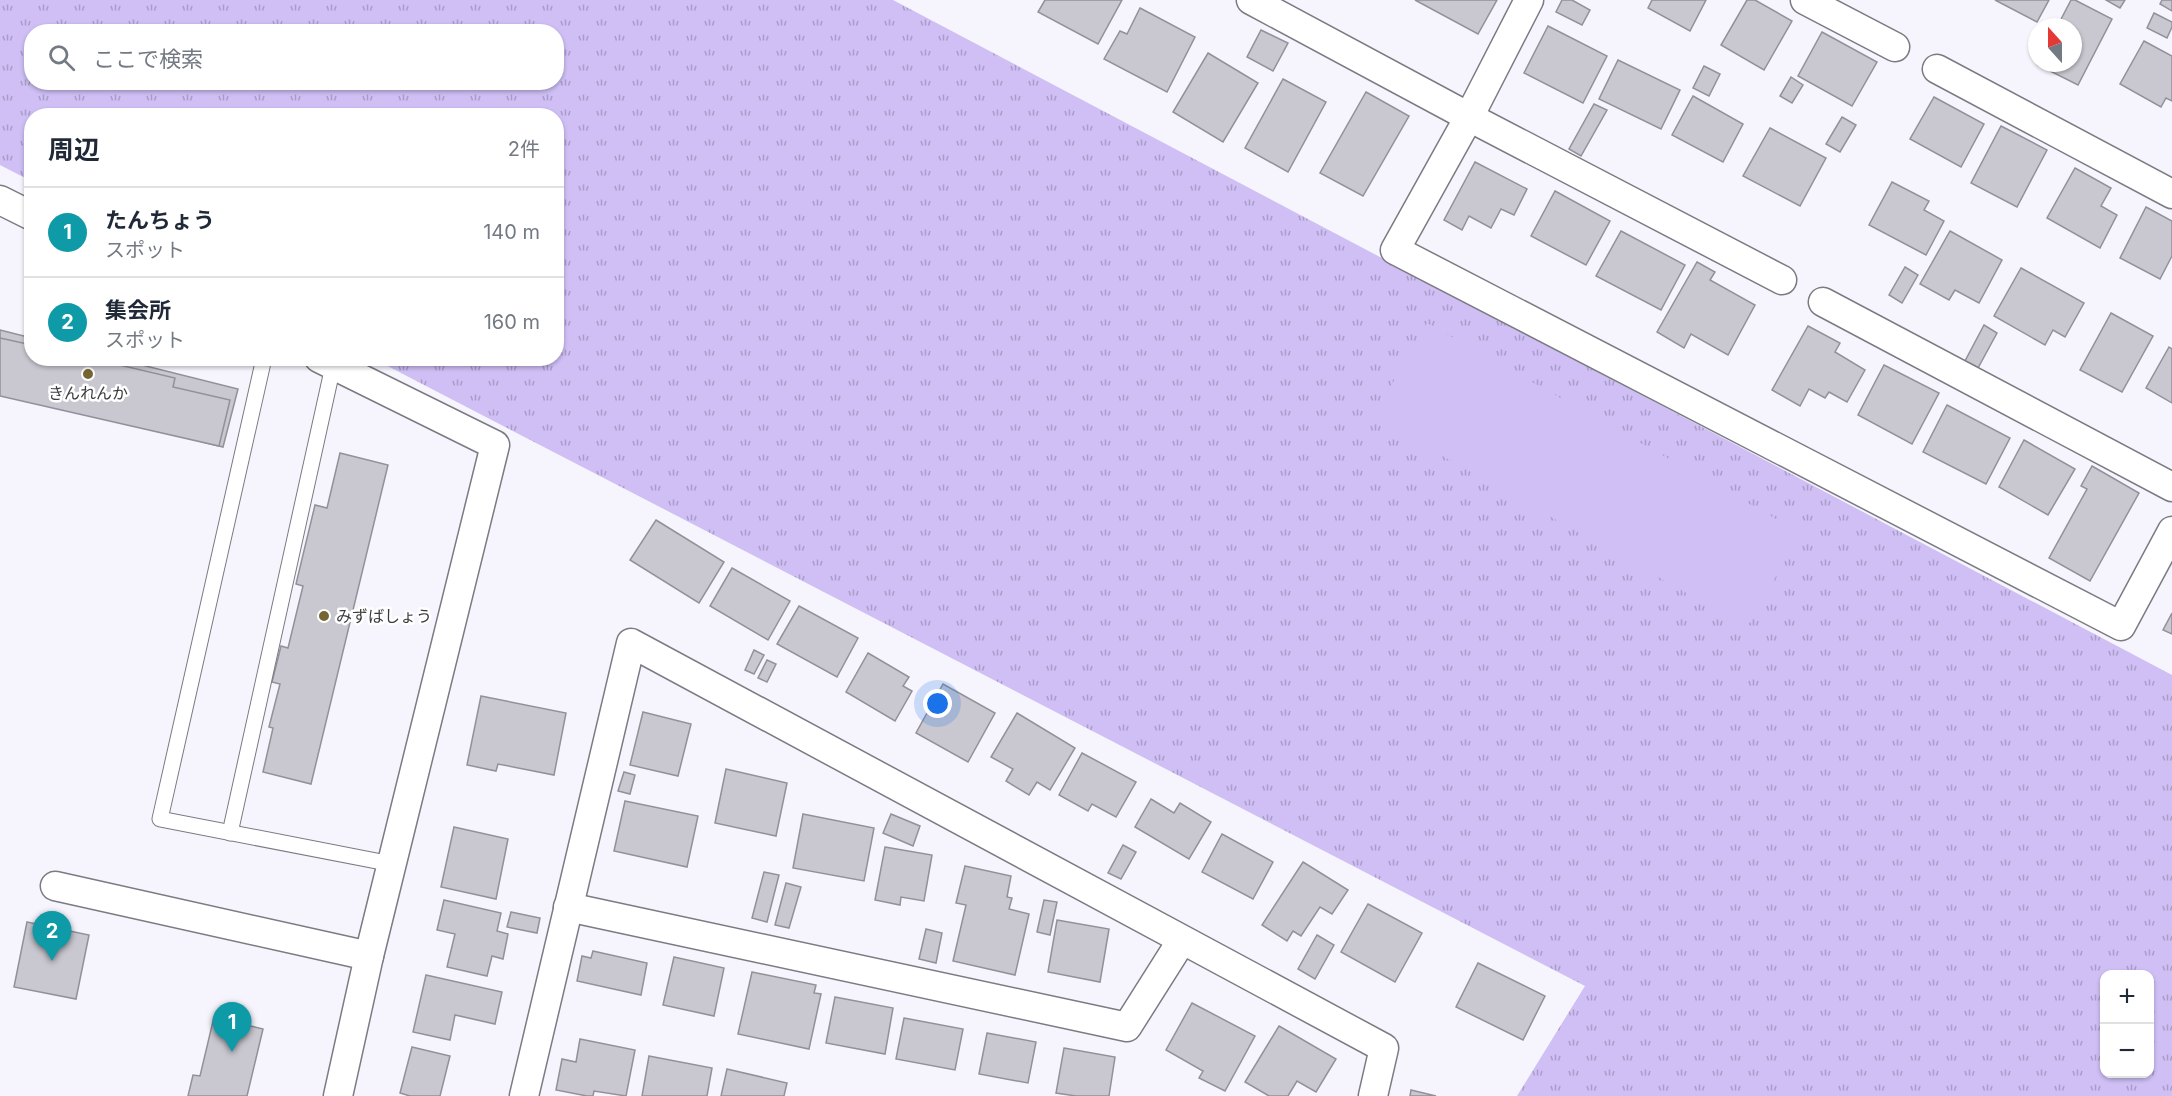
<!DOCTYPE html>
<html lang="ja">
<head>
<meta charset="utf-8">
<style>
	:root { --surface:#fff; --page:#f6f6f7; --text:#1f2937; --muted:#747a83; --line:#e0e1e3; --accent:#db2777 }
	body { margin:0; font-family:Inter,"Noto Sans JP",sans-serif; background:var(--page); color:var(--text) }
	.controls { position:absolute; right:18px; bottom:18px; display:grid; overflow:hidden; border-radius:12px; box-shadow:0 2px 4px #0004 }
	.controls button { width:54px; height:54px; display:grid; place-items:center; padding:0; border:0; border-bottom:2px solid var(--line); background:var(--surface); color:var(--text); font:30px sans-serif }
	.compass { position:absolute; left:2028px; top:18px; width:54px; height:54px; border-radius:50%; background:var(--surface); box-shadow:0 2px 4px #0004; rotate:339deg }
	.you { position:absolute; left:938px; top:704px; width:21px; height:21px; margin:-15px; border:4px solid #fff; border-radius:50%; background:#1a73e8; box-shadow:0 0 0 9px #1a73e833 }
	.badge { display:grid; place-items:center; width:39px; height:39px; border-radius:50%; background:var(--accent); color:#fff; font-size:20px; font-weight:700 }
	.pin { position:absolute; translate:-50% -50px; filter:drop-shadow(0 2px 3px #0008) }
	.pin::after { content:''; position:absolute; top:32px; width:21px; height:18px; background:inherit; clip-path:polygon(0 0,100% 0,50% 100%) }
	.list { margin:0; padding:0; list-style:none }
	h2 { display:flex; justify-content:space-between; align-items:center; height:78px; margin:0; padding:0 24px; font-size:26px }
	h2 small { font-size:20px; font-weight:400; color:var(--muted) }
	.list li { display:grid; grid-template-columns:39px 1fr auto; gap:18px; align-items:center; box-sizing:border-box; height:90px; padding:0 24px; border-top:2px solid var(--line) }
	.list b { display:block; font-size:22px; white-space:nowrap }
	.list p { margin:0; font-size:20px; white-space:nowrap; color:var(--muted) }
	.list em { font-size:20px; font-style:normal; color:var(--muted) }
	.icon { flex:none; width:33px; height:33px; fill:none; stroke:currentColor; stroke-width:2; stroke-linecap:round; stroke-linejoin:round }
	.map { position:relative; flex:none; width:2172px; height:1096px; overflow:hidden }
	.search { position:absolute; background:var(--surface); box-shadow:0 2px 4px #0004; left:24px; top:24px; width:540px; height:66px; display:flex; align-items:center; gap:15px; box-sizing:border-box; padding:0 21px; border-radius:24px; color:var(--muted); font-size:22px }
	.panel { position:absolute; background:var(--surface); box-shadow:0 2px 4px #0004; left:24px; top:108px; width:540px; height:258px; border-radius:24px }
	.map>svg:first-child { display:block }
</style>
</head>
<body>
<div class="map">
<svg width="2172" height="1096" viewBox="0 0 2172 1096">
	<defs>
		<pattern id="park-tufts" width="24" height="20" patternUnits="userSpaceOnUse" patternTransform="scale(1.5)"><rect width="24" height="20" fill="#cfbff5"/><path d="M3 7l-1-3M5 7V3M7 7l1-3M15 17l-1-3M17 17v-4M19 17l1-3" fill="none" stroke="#a99cc8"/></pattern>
	</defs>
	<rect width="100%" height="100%" fill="#f6f4fd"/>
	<path fill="url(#park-tufts)" fill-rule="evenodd" d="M0 0H893L2172 675V1096H1517L1585 986 374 359 556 358V116H32L31 181 0 165ZM32 32H556V82H32ZM2104 974H2150V1074H2104Z"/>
	<polygon fill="#cfbff5" points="1427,323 1801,533 1747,627 1373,417"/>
	<g fill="#c9c7d0" stroke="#929098" stroke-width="1.5">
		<polygon points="1045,0 1122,0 1098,44 1038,12"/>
		<polygon points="1415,0 1497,0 1478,34"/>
		<polygon points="1562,0 1572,0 1590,10 1582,25 1556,12"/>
		<polygon points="1652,0 1706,0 1690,31 1648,8"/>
		<polygon points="1747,0 1755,0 1792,21 1764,70 1721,45"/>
		<polygon points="1995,0 2049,0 2037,22"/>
		<polygon points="2071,0 2075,0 2112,19 2078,85 2038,65 2039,63 2073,63 2073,27 2057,27"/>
		<polygon points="2106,0 2125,0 2120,8"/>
		<polygon points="2162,0 2172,0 2172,11 2160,4"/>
		<polygon points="1140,8 1195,37 1167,92 1104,59 1120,31 1127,34"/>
		<polygon points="2154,13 2172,22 2172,27 2167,38 2147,28"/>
		<polygon points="1548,26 1607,56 1583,103 1524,73"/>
		<polygon points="1261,30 1288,43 1273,71 1247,57"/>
		<polygon points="1822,32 1877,62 1852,106 1798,76"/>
		<polygon points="2144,41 2172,56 2172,101 2166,98 2161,107 2120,84"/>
		<polygon points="1208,53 1258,83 1223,142 1173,112"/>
		<polygon points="1618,60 1680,90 1661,129 1599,99"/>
		<polygon points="1704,66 1720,74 1709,96 1693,88"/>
		<polygon points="1791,77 1803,85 1792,103 1780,96"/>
		<polygon points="1283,79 1326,102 1288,172 1245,148"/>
		<polygon points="1366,92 1409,116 1363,196 1320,173"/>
		<polygon points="1693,96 1743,124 1723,162 1672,135"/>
		<polygon points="1934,97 1984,124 1961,167 1910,139"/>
		<polygon points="1594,104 1607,110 1581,156 1569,149"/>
		<polygon points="1842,117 1856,125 1840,152 1826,144"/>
		<polygon points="2001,126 2047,150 2017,207 1971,183"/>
		<polygon points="1770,128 1826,158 1800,206 1743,176"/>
		<polygon points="1475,162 1527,189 1514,215 1501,209 1491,228 1469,216 1462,230 1444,220"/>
		<polygon points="2075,168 2111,188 2101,206 2117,215 2100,248 2047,218"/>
		<polygon points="1892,182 1929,201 1924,210 1944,221 1926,255 1869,225"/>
		<polygon points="1555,191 1610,221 1586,265 1531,236"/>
		<polygon points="2146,207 2172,221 2172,256 2160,279 2120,258"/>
		<polygon points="1621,231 1685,265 1661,310 1596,276"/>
		<polygon points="1950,231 2002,260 1979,303 1955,290 1949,300 1920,284"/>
		<polygon points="1697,262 1715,272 1710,280 1755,305 1728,355 1691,334 1684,348 1657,332"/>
		<polygon points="1905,267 1918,275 1902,303 1889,295"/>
		<polygon points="2021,268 2084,303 2065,337 2053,330 2045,345 1994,316"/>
		<polygon points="2111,313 2153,336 2122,392 2080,370"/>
		<polygon points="1984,325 1997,333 1978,368 1965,361"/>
		<polygon points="1808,326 1840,343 1835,352 1865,370 1847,402 1829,392 1825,398 1809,389 1800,406 1772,390"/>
		<polygon points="0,330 32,338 32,358 114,358 238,389 223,447 0,391"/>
		<polygon points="0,338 32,345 32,358 90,358 175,378 173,387 230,400 219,446 0,396"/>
		<polygon points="2169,347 2172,349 2172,403 2146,388"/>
		<polygon points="1884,365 1939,393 1912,444 1858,415"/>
		<polygon points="1947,405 2010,438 1986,484 1923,452"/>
		<polygon points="2024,440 2075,469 2048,515 1999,487"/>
		<polygon points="340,453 388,465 311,784 263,772 273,728 269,727 280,684 272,682 281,646 288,648 303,586 296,584 315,505 327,508"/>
		<polygon points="2092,466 2139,493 2090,581 2049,558 2087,489 2081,486"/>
		<polygon points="656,520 724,562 699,603 630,560"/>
		<polygon points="732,568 790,601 768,640 710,606"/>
		<polygon points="799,606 858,638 837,677 777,644"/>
		<polygon points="2172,613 2172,634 2163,630"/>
		<polygon points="754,650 764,655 754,674 745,670"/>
		<polygon points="868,653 909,677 903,686 912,691 895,721 846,692"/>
		<polygon points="767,660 776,664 767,682 758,678"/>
		<polygon points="943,684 995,713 968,762 916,733"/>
		<polygon points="481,696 566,713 554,775 498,764 496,771 467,765"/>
		<polygon points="643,712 691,724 678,776 630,765"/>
		<polygon points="1017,713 1075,748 1050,790 1037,782 1029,795 1006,781 1013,769 991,757"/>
		<polygon points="1082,753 1136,782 1116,817 1092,804 1088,811 1059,795"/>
		<polygon points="726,769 787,783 776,836 715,823"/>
		<polygon points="624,772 635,775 630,794 618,791"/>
		<polygon points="1151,799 1174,813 1180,803 1211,822 1189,859 1135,827"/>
		<polygon points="625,801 698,816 687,867 614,851"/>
		<polygon points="803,814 874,828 864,881 793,868"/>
		<polygon points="891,814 920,826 913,846 883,833"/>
		<polygon points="454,827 508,839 496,899 441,887"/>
		<polygon points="1222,834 1273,862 1253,899 1202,872"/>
		<polygon points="1123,845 1136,852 1121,879 1108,873"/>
		<polygon points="885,847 932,855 924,901 901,897 900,905 875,900"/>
		<polygon points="1303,862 1348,890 1332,914 1320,907 1301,936 1293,931 1287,941 1262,925"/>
		<polygon points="965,866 1011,876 1007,897 1012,898 1009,909 1029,914 1015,975 953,961 966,905 956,903"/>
		<polygon points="764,872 779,875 767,922 752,918"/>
		<polygon points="786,883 801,887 789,928 775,925"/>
		<polygon points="444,900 501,913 497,931 508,934 503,959 492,956 487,976 447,967 455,934 437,930"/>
		<polygon points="1044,900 1057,902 1050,935 1037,932"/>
		<polygon points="1368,904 1422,933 1395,982 1341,952"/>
		<polygon points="511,912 540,918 537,933 507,927"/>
		<polygon points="1057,920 1109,929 1100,982 1048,972"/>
		<polygon points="27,922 89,935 76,999 14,987"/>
		<polygon points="926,929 942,933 936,963 919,959"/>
		<polygon points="1317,935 1334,945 1315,979 1298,969"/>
		<polygon points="593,951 647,963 641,995 577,981 582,956 591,958"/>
		<polygon points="674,957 724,968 714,1016 663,1005"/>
		<polygon points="1478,963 1545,996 1523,1040 1456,1007"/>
		<polygon points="752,972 816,985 814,993 821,994 809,1049 738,1034"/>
		<polygon points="426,975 502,992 495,1024 455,1015 450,1040 413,1032"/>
		<polygon points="835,997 893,1008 885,1054 826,1043"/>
		<polygon points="1192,1003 1255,1036 1225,1091 1199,1078 1203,1071 1166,1050"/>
		<polygon points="214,1017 263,1029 247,1096 188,1096 193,1075 200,1076"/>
		<polygon points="904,1018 963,1029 955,1070 896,1059"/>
		<polygon points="1279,1026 1336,1059 1316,1092 1297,1081 1288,1096 1269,1096 1245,1082"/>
		<polygon points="987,1033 1036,1042 1028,1083 979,1074"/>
		<polygon points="580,1039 635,1050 626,1096 594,1091 593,1096 587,1096 556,1090 562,1059 576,1062"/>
		<polygon points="412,1047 450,1056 440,1096 410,1096 400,1093"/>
		<polygon points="1064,1048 1115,1057 1109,1096 1076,1096 1056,1093"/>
		<polygon points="649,1056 712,1068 707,1096 642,1096"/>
		<polygon points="727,1069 787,1083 784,1096 721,1096"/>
		<polygon points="1411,1090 1436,1096 1410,1096"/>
	</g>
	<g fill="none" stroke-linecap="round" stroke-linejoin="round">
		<g stroke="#7c7a82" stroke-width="17">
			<g id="lane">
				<polyline points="264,358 160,819 392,864"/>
				<polyline points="230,833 333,366"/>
			</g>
		</g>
		<g stroke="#7c7a82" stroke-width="31">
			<g id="street">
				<polyline points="1251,0 1469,117 1782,280"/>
				<polyline points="1529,0 1469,117 1395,250 2121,626 2172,531"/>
				<polyline points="1805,0 1895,47"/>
				<polyline points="1937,69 2172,194"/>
				<polyline points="0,200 32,216"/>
				<polyline points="1823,302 2172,487"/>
				<polyline points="319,358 495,445 369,956"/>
				<polyline points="55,886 369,956 338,1096"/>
				<polyline points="568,907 1127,1027 1182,940"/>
				<polyline points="524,1096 631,643 1384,1048 1373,1096"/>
			</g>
		</g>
		<use href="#lane" stroke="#fff" stroke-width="15"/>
		<use href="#street" stroke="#fff" stroke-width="28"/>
	</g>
	<g fill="#746533" stroke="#fff" stroke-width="2">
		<circle cx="88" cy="374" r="6"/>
		<circle cx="324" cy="616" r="6"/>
	</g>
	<g text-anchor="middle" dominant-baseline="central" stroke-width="5" stroke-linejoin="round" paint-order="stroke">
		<g font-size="16" fill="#3b3a3d" stroke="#fff">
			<text x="88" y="393">きんれんか</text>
			<text x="336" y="616" text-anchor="start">みずばしょう</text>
		</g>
	</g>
</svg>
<div class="controls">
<button>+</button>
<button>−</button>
</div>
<svg class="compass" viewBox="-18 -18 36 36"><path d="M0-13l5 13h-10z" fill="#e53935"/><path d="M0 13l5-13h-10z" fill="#747a83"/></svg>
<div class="you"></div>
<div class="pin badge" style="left:232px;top:1052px;background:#0f9aa8">1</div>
<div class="pin badge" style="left:52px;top:961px;background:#0f9aa8">2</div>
<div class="search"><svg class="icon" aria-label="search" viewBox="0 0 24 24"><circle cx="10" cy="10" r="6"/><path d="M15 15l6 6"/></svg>ここで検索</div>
<section class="panel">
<h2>周辺<small>2件</small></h2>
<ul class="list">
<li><span class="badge" style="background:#0f9aa8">1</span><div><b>たんちょう</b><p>スポット</p></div><em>140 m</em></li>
<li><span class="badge" style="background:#0f9aa8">2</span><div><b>集会所</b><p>スポット</p></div><em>160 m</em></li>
</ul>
</section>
</div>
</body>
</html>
